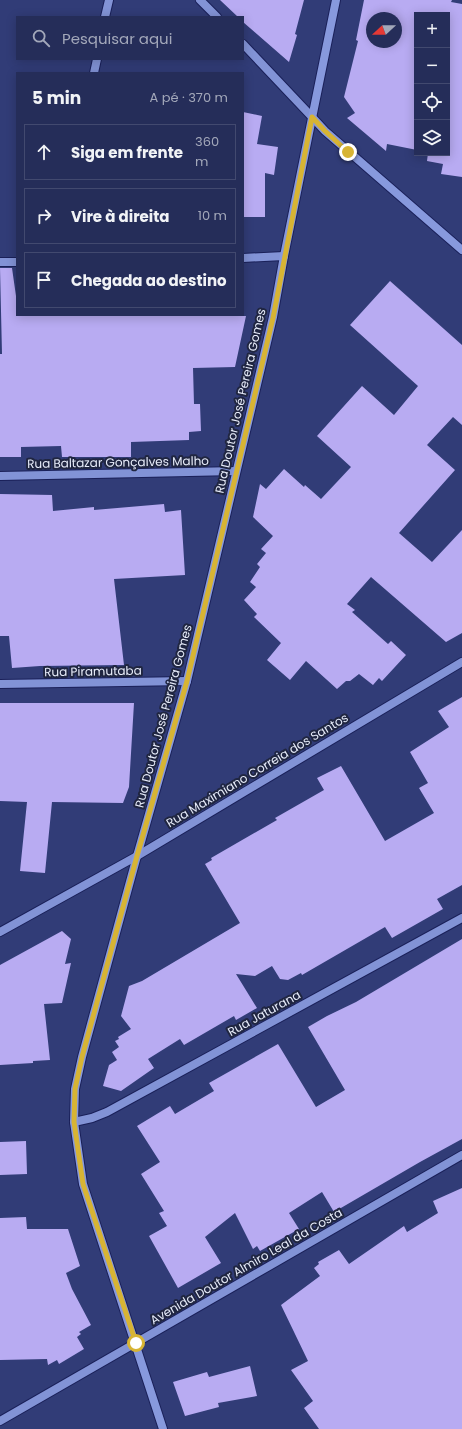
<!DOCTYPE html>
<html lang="pt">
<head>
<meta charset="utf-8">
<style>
	:root { --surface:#252d59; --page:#313962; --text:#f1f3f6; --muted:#a3a8ba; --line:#42496f }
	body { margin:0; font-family:Poppins,sans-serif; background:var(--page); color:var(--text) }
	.controls { position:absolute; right:12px; top:12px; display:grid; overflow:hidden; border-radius:0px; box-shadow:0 2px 10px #0003 }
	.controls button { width:36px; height:36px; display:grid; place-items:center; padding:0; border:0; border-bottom:1px solid var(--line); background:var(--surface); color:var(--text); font:20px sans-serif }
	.compass { position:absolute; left:366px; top:12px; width:36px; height:36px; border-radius:50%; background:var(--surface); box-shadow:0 2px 10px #0003; rotate:249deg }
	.stop { position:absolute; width:12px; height:12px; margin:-9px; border:3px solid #d7b434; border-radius:50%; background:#fff }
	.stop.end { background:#d7b434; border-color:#fff; box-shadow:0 1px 4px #0008 }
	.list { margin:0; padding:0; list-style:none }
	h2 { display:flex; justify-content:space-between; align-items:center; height:52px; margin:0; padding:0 16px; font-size:17px }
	h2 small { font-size:13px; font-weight:400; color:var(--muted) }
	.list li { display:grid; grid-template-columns:26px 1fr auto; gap:12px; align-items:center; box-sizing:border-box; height:56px; margin:0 8px 8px; padding:0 8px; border:1px solid var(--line); border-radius:0px }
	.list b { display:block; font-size:15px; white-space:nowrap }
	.list em { font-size:13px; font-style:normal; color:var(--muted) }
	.icon { flex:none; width:22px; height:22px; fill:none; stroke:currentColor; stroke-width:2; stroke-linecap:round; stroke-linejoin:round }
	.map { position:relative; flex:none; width:462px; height:1429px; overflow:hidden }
	.search { position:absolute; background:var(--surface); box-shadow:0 2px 10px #0003; left:16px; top:16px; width:228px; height:44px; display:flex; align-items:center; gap:10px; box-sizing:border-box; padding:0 14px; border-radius:0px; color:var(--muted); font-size:15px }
	.panel { position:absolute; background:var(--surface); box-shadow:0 2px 10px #0003; left:16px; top:72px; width:228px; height:244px; border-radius:0px }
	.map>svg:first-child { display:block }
</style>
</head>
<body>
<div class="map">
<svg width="462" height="1429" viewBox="0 0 462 1429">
	<rect width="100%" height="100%" fill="#313c77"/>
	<g fill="#b8abf2" fill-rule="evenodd">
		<polygon points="220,0 304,0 295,34 297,35 289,62 243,22 243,17 238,17"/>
		<path d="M364 0H452L451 2 462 4V177L441 174 443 164 427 161 428 153H447V15H417V150L387 144 386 151 347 118 355 113 344 97 358 41 356 40ZM372 18H396V42H372Z"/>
		<polygon points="243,112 262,116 257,144 278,147 274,175 265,173 265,217 243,217"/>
		<polygon points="0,268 12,268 17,303 17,315 246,316 235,367 193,368 194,404 200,404 201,431 189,432 189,440 131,442 131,457 62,457 61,446 21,447 21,457 0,457 0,354 2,354"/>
		<polygon points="390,281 462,345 462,425 453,417 427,445 455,470 399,533 432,562 462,530 462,633 446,642 371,577 347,604 355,610 352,612 388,644 391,641 406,655 382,681 379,678 373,685 359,674 350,681 346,681 337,689 306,661 290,680 267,660 281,643 254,617 257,614 244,600 256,587 250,582 260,567 257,564 266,553 261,549 273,536 253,517 260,484 266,489 284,469 304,487 305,485 321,499 351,467 317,436 362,386 394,415 418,386 350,325"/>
		<polygon points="0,494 52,495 53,511 94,507 94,510 164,504 165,512 181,510 185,575 114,579 124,665 40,666 12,668 9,636 0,636"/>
		<polygon points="462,697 462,885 437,899 443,909 392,938 385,927 302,975 301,973 288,980 280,979 272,966 255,976 236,974 257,1008 236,1020 234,1016 184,1045 180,1039 148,1059 154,1068 121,1091 103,1086 109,1065 117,1060 112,1052 119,1047 115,1041 119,1039 118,1037 131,1029 121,1016 129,986 142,981 240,923 205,864 212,860 211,858 277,820 275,818 324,790 317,778 341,766 385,841 434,813 419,788 428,783 410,752 449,727 438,711"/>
		<polygon points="0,703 134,703 129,787 123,803 52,802 45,873 20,871 27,802 0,801"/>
		<polygon points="62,931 71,939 65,964 71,963 62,1003 44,1004 50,1060 33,1061 33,1063 0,1065 0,965"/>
		<polygon points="462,939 462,1139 420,1162 334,1212 322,1192 289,1213 299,1229 260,1251 257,1246 253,1249 235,1213 205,1237 221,1263 178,1288 149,1236 167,1226 159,1213 164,1211 141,1174 160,1162 137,1126 170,1106 175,1114 214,1091 209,1083 278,1044 316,1107 345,1090 308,1027 327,1016 356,1002"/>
		<polygon points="26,1141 27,1174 0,1175 0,1142"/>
		<polygon points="462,1188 462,1429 319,1429 304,1408 313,1401 291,1370 308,1361 281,1305 320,1276 314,1268 319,1264 318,1262 339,1250 349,1264 404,1226 407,1232 438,1213 433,1201"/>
		<polygon points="26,1217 27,1229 68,1229 80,1266 66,1273 72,1289 91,1325 79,1332 81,1334 77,1337 84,1349 59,1364 57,1360 48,1365 47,1359 0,1360 0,1218"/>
		<polygon points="250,1366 257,1396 218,1403 219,1407 185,1416 173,1382 207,1372 209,1377"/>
	</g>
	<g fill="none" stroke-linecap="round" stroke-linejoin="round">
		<g stroke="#1a2059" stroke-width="10">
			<g id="street">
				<polyline points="200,0 217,17"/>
				<polyline points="105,17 109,0"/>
				<polyline points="243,44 312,117"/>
				<polyline points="94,73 97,59"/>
				<polyline points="243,258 284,256"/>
				<polyline points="0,262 17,262"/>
				<polyline points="0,476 236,471"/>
				<polyline points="0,684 187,681"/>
				<polyline points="0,932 137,856 462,662"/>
				<polyline points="74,1122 92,1118 107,1112 462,918"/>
				<polyline points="0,1421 462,1155"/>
			</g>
		</g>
		<g stroke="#1a2059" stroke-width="10">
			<g id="secondary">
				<polyline points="312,117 325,131 462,250"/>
				<polyline points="163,1429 83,1184 74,1122 75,1089 82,1057 137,856 187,681 273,317 284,256 336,0"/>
			</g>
		</g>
		<use href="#street" stroke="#8293d6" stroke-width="8"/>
		<use href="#secondary" stroke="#8799dd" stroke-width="8"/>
	</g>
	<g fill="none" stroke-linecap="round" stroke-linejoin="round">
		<polyline stroke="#d7b434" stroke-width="5" points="136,1343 83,1184 74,1122 75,1089 82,1057 137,856 187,681 273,318 312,117 325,131 348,152"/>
	</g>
	<g text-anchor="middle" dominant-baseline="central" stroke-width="4" stroke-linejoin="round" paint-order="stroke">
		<g font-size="12" fill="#e7ecfa" stroke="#202641">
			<text transform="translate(240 401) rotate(-77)">Rua Doutor José Pereira Gomes</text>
			<text transform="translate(118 462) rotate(-1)">Rua Baltazar Gonçalves Malho</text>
			<text transform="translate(93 671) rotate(-1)">Rua Piramutaba</text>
			<text transform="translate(163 716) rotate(-75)">Rua Doutor José Pereira Gomes</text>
			<text transform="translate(257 770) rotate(-31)">Rua Maximiano Correia dos Santos</text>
			<text transform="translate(264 1013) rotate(-29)">Rua Jaturana</text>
			<text transform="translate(246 1266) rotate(-30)">Avenida Doutor Almiro Leal da Costa</text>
		</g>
	</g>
</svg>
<div class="controls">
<button>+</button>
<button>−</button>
<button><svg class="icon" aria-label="locate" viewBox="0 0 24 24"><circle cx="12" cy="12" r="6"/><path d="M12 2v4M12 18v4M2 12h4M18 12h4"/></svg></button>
<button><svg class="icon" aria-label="layers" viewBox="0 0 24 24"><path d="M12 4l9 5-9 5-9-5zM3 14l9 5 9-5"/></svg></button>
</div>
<svg class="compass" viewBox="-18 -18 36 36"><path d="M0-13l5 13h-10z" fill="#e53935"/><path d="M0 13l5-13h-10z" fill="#a3a8ba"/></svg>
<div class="stop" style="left:136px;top:1343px"></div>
<div class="stop end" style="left:348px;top:152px"></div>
<div class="search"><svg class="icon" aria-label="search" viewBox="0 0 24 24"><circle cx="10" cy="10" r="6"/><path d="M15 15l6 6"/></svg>Pesquisar aqui</div>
<section class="panel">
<h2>5 min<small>A pé · 370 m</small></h2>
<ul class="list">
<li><svg class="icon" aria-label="ahead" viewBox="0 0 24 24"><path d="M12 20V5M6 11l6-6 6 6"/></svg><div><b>Siga em frente</b></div><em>360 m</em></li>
<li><svg class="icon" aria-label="right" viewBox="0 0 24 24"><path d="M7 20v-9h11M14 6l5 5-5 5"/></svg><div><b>Vire à direita</b></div><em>10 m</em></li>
<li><svg class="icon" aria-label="arrive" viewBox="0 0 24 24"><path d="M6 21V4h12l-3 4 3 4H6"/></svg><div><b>Chegada ao destino</b></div></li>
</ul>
</section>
</div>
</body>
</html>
